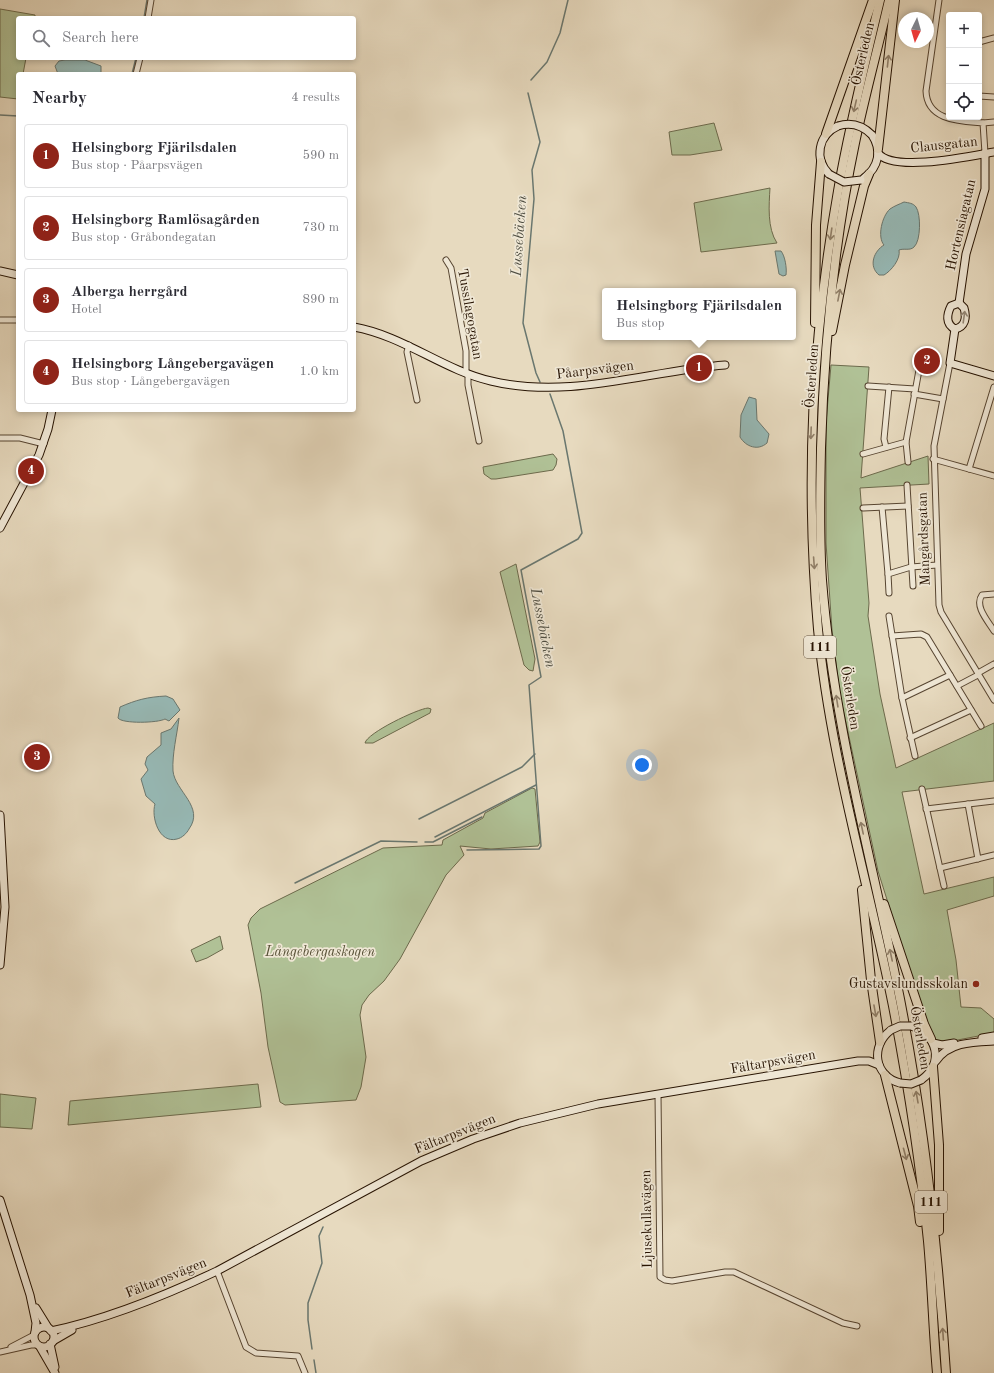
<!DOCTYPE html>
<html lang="en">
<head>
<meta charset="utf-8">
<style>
	:root { --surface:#fff; --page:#f7f7f7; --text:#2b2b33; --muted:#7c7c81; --line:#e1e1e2; --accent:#8f2418 }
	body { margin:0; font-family:"Old Standard TT",serif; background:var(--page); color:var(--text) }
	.controls { position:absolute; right:12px; top:12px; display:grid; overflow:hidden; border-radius:4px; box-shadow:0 2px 6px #0003 }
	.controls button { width:36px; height:36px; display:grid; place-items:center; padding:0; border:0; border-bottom:1px solid var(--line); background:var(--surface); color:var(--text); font:20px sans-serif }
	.compass { position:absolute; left:898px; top:12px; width:36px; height:36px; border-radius:50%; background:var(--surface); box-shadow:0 2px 6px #0003; rotate:185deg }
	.you { position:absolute; left:642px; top:765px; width:14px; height:14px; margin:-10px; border:3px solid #fff; border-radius:50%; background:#1a73e8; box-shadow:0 0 0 6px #1a73e833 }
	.badge { display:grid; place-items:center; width:26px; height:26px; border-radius:50%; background:var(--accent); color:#fff; font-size:13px; font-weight:700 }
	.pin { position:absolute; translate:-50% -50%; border:2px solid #fff; box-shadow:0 1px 4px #0006 }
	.popup { position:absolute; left:602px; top:288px; width:194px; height:52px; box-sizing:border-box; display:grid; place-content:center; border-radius:4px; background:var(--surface); filter:drop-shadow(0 1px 3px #0005); font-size:13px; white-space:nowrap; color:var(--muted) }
	.popup b { font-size:15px; color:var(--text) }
	.popup::after { content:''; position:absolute; left:50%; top:100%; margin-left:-8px; border:8px solid transparent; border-top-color:var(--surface) }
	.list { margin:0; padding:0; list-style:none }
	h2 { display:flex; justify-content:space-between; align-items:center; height:52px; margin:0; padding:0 16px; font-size:17px }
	h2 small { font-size:13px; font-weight:400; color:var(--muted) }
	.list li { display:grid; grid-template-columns:26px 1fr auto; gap:12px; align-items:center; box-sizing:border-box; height:64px; margin:0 8px 8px; padding:0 8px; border:1px solid var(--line); border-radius:4px }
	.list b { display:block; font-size:15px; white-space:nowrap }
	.list p { margin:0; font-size:13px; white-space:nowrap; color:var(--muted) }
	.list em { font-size:13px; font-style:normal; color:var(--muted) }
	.icon { flex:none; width:22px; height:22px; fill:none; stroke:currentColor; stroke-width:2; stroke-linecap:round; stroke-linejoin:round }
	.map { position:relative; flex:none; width:994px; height:1373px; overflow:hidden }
	.search { position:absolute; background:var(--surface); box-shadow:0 2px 6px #0003; left:16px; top:16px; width:340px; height:44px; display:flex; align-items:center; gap:10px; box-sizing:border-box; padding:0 14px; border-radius:4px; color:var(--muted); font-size:15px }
	.panel { position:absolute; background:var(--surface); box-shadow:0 2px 6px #0003; left:16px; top:72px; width:340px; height:340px; border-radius:4px }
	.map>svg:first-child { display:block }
</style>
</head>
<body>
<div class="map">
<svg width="994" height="1373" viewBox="0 0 994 1373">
	<rect width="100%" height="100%" fill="#e7dabf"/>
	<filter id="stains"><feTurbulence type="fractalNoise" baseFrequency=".005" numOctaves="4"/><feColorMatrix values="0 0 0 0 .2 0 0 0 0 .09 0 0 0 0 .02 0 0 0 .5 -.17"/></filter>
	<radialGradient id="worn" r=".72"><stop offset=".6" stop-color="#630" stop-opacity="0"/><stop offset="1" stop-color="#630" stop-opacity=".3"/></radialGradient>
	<g fill="#b0c196" stroke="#6c6a4c">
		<polygon points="0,9 35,15 35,18 18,18 18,58 26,58 23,74 18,74 18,99 0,97"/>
		<polygon points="714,123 722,150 690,155 672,155 669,132"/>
		<path d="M770 188C769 205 767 228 777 243L701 252 694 203Z"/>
		<polygon points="831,365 869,367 861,478 928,456 929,484 860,488 869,603 868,616 880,694 896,768 994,723 994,781 902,792 924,894 994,877 994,896 947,910 956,960 961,1007 981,1008 994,1019 994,1033 942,1043 937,1041 928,1030 878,871 840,695 832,630 826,543 826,423"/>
		<polygon points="553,454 557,459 556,465 553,470 496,479 491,479 484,474 483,467"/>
		<polygon points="516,564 535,659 533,671 529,670 524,665 500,572"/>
		<path d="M428 708 431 709 430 713 373 743H365C367 733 417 709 428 708Z"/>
		<polygon points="532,788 535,789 540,842 538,846 491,849 460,846 464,855 446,875 400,959 384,981 369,995 362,1005 360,1015 366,1057 361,1087 356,1100 285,1105 280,1102 268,1047 261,993 248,925 251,918 260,909 383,848 442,845 443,840 483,818 485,813"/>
		<polygon points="220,936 223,949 207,958 196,962 191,950"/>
		<polygon points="258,1084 261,1107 68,1125 70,1101"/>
		<polygon points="0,1094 36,1098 32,1129 0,1127"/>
	</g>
	<g fill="#97bab7" stroke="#6a776f">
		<polygon points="65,60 85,60 101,66 101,73 58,74 55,66 59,61"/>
		<path d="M904 202C909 203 913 203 916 207 921 214 921 241 914 247 910 251 904 248 899 250 901 259 891 271 884 275H879C868 266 874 251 884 245 877 237 882 216 890 209 894 206 900 204 904 202Z"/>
		<path d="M775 251H781C785 256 787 268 786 275L783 276 779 274Z"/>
		<path d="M749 397 756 399 757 420 769 434 767 443C758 451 746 447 740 437L741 415Z"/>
		<path d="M166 696 173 699 180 710 169 721 165 719C158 723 122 724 118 718L120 707C136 700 147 697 166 696Z"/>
		<path d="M179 718C177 735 172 754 173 771 175 791 205 807 189 829 187 833 182 838 177 839 159 844 151 817 155 804L146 796 141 779 148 770 145 764 147 757 161 745V733L171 729Z"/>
	</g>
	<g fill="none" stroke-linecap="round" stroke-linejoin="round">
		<g stroke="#6a776f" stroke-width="1.5">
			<polyline points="144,18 147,0"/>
			<polyline points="132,74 136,58"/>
			<polyline points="531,80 547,62 560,33 568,0"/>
			<polyline points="528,93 540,142 532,170 534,199 523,323 536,373 540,382"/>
			<polyline points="0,115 18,116"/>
			<polyline points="419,819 522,767 535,754"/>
			<polyline points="435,837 536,785"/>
			<polyline points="425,842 433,842 482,817"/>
			<polyline points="467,850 539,849 541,846 529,685 541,677 521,570 578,539 582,533 563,431 550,394"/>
			<polyline points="295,883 381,841 417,842"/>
			<polyline points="312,1349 308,1320 308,1303 322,1263 319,1236 323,1227"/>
			<polyline points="314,1360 316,1373"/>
		</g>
		<g stroke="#574531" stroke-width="7">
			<g id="street">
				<path d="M939 0 926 91C927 121 960 121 983 123L985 153"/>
				<polyline points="148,18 151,0"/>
				<polyline points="979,42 994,38"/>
				<polyline points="136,74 140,58"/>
				<polyline points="979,96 994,97"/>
				<polyline points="983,123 994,122"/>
				<polyline points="446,260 451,268 466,351 466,373"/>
				<polyline points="0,320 18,320"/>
				<polyline points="409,345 407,352 417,400"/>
				<polyline points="950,363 934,446 939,605 941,612 994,700"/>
				<polyline points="468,374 468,385 479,441"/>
				<polyline points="868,386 915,389"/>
				<polyline points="914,394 943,399"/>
				<polyline points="0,438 20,438 44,444"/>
				<polyline points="906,442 908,462"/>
				<polyline points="886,447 884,439 889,387"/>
				<polyline points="863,454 906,442 919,370"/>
				<polyline points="933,459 994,476"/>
				<polyline points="969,469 994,387"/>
				<polyline points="907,485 913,586"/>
				<polyline points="882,507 888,574"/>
				<polyline points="863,508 908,506"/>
				<polyline points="889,593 888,574 911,567 937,565"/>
				<path d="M994 594 982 595C974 606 988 621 994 631"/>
				<polyline points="889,616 902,698 915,756"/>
				<polyline points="892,636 921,634 927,637 981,726"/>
				<polyline points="978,673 994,664"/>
				<polyline points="957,686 978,675"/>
				<polyline points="902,698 950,675"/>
				<polyline points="910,738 971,710"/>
				<polyline points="922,789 944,886"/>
				<polyline points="968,804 978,859"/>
				<polyline points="926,809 994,801"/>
				<polyline points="940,868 994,855"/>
				<polyline points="658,1094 660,1277 665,1280 672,1281 725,1272 734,1272 843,1323 857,1326"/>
				<polyline points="217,1271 246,1347 256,1353 298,1356 305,1373"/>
				<polyline points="11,1347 34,1335"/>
				<polyline points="0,1352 31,1345 38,1345"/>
			</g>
		</g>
		<g stroke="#271302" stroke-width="9">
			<g id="secondary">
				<path d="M878 153C893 173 971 156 994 152"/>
				<path d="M829 174C814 159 818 135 838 126"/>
				<path d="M864 178C879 167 882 150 872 135"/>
				<polyline points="0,271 18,275"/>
				<polyline points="959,303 966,254 985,189 985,153"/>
				<path d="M354 327C404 336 443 370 491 381 570 400 647 371 725 365"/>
				<polyline points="955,329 950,363 994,376"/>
				<path d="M955 329C965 327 967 318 964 308L959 303"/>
				<path d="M955 329C945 324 947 314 951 306L959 303"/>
				<polyline points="0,528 39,455 48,429 52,410"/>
				<polyline points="0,815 5,907 0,965"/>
				<path d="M911 1026C937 1034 945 1063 921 1080"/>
				<path d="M891 1030C870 1046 874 1076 900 1083"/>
				<polyline points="982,1038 994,1036"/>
				<polyline points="933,1043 942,1045 954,1043"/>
				<path d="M936 1061C949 1042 973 1042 994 1041"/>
				<polyline points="0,1200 30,1295 36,1323 35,1332"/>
				<polyline points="36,1308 49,1329"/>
				<circle cx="44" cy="1337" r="10"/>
				<path d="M51 1331C108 1319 164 1296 217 1271L421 1161 473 1139 520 1123 598 1104 858 1061H869L879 1065"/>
				<polyline points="53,1341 72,1330"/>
				<polyline points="50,1344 55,1367"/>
				<polyline points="40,1347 55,1373"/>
			</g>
		</g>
		<g stroke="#271302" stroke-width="10">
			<g id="primary">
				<path d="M880 0C865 63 849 127 838 191 812 339 805 479 818 629 830 757 868 880 893 1006 908 1084 920 1162 928 1241 932 1285 933 1329 937 1373"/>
				<path d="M889 0C878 48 865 95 855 143 834 243 824 345 821 448 820 492 819 536 822 580 833 723 872 859 900 999 924 1123 938 1247 946 1373"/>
				<polyline points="826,134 873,0"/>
				<polyline points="878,149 895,0"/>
				<polyline points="815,323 816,225 821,162"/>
				<polyline points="832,331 845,265 864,186 869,174"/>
				<polyline points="862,890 871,980 880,1042"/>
				<polyline points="884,904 924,1024 931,1039"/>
				<polyline points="933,1067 939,1145 939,1231"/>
				<polyline points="885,1075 918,1206 920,1222"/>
			</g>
		</g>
		<use href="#street" stroke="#efe7d5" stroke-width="5"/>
		<use href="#secondary" stroke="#efe7d5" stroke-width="7"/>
		<use href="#primary" stroke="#e7dabf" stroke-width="8"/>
		<g stroke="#271302" stroke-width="9" stroke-linecap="butt">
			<g id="secondary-bridge">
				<path d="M838 126C851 122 862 125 872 135"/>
				<polyline points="829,174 844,182 861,180"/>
				<polyline points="891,1030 900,1026 911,1026"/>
				<polyline points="900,1083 911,1084 921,1080"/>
			</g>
		</g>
		<use href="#secondary-bridge" stroke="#efe7d5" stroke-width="7"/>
	</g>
	<defs><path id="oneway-shaft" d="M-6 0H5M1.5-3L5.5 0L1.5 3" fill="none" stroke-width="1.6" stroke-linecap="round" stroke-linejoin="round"/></defs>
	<g stroke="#91806a">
		<use href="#oneway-shaft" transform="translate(888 61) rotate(-84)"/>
		<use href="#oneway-shaft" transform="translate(855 106) rotate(103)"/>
		<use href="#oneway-shaft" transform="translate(831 234) rotate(98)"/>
		<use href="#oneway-shaft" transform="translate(839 295) rotate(-79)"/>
		<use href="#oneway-shaft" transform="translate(811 433) rotate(92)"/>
		<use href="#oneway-shaft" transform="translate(814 563) rotate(86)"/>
		<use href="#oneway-shaft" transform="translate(837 701) rotate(-99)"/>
		<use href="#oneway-shaft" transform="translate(862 828) rotate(-102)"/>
		<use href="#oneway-shaft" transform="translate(891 955) rotate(-102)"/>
		<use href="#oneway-shaft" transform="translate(875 1011) rotate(80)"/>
		<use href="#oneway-shaft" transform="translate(917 1097) rotate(-100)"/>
		<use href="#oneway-shaft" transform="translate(905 1154) rotate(75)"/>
		<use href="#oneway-shaft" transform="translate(943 1334) rotate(-94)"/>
	</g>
	<use stroke="#958876" href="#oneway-shaft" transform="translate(964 317) rotate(-82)"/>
	<circle fill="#8f2418" stroke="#efe7d5" stroke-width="1.5" cx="976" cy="984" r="4"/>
	<g text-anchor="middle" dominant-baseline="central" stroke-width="3.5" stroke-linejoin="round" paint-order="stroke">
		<g fill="#efe7d5" stroke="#635341" stroke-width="1">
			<rect x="804" y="636" width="32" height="22" rx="3"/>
			<rect x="915" y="1191" width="32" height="22" rx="3"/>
		</g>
		<g font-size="13" font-weight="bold" fill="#271302">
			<text x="820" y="647">111</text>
			<text x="931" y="1202">111</text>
		</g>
		<g font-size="14" fill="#271302" stroke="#efe7d5">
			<text transform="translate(863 54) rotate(-77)">Österleden</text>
			<text transform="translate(944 145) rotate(-6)">Clausgatan</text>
			<text transform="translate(961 225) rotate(-77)">Hortensiagatan</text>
			<text transform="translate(470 314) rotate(80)">Tussilagogatan</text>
			<text transform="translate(595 370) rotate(-7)">Påarpsvägen</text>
			<text transform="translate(812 376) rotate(-86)">Österleden</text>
			<text transform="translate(924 539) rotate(-92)">Mangårdsgatan</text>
			<text transform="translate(850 698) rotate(81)">Österleden</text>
			<text transform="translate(920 1038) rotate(80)">Österleden</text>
			<text transform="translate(773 1062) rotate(-10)">Fältarpsvägen</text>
			<text transform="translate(455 1134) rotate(-22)">Fältarpsvägen</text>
			<text transform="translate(647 1219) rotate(-91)">Ljusekullavägen</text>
			<text transform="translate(166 1278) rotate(-22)">Fältarpsvägen</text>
		</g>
		<g font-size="14" font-style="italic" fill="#575036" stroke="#efe7d5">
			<text x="320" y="952">Långebergaskogen</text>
		</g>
		<g font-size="14" fill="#271302" stroke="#efe7d5" text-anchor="end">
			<text x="968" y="984">Gustavslundsskolan</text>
		</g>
		<g font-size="15" font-style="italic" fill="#4e4d41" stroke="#efe7d5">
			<text transform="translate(520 236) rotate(-86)">Lussebäcken</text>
			<text transform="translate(542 628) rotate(79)">Lussebäcken</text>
		</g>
	</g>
	<rect width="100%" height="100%" filter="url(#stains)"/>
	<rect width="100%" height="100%" fill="url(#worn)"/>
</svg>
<div class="controls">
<button>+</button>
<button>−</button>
<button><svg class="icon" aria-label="locate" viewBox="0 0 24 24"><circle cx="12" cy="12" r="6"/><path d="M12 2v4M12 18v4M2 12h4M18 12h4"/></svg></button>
</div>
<svg class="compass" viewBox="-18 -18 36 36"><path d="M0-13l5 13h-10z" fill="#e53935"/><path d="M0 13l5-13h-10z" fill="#7c7c81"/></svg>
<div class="you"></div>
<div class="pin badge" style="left:699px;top:368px">1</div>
<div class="popup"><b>Helsingborg Fjärilsdalen</b>Bus stop</div>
<div class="pin badge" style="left:927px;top:361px">2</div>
<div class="pin badge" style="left:37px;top:757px">3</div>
<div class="pin badge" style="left:31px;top:471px">4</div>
<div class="search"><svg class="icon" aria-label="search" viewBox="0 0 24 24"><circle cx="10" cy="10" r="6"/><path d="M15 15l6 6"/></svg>Search here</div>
<section class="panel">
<h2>Nearby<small>4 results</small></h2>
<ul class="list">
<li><span class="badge">1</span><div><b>Helsingborg Fjärilsdalen</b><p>Bus stop · Påarpsvägen</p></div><em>590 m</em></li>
<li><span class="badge">2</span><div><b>Helsingborg Ramlösagården</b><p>Bus stop · Gråbondegatan</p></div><em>730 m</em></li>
<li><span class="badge">3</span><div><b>Alberga herrgård</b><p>Hotel</p></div><em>890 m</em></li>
<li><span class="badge">4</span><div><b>Helsingborg Långebergavägen</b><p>Bus stop · Långebergavägen</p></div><em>1.0 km</em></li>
</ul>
</section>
</div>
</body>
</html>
